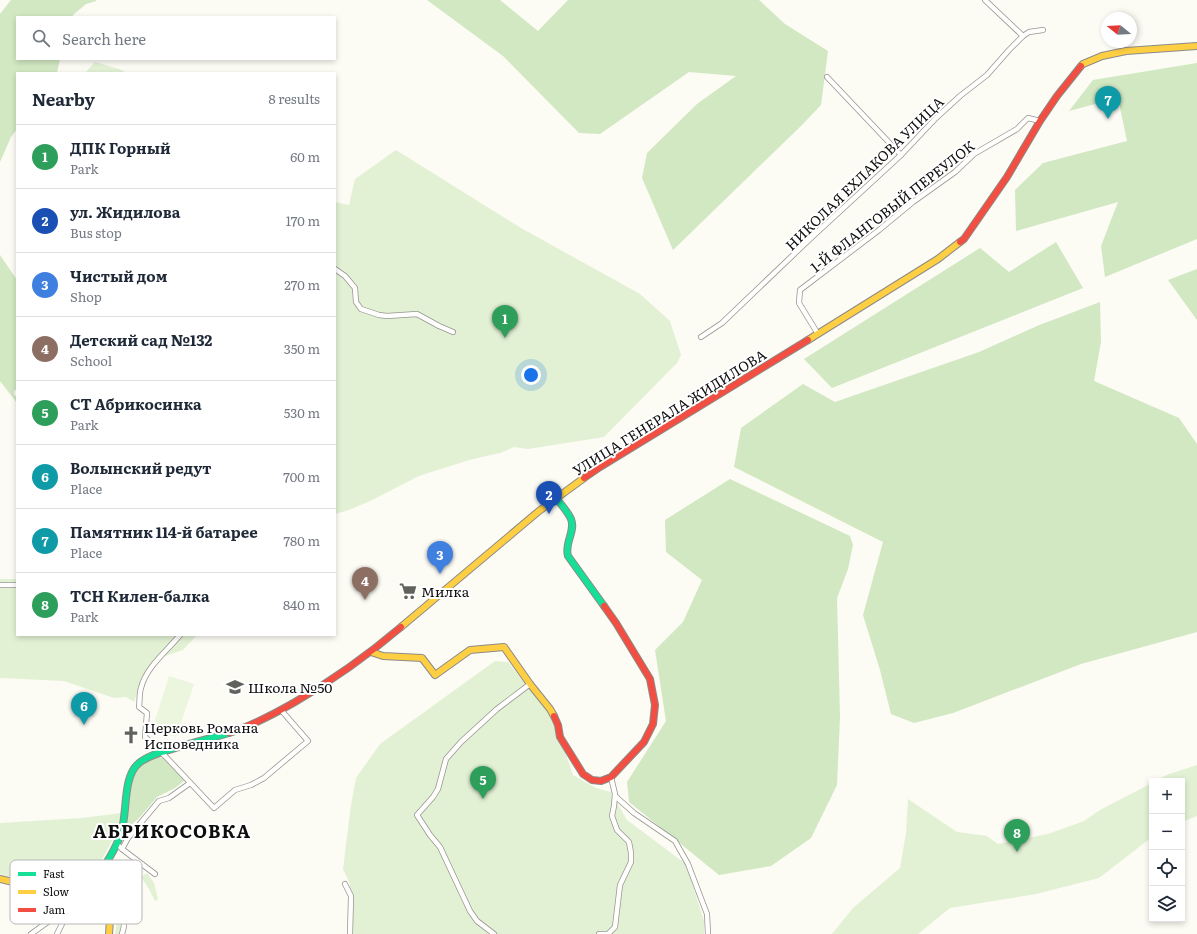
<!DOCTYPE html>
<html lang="en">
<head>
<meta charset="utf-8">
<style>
	:root { --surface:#fff; --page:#f6f6f7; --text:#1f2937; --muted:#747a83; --line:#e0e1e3; --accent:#d93025 }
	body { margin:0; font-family:Literata,serif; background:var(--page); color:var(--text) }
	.controls { position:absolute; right:12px; bottom:12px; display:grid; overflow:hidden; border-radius:0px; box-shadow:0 2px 6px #0003 }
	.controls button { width:36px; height:36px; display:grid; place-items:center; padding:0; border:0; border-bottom:1px solid var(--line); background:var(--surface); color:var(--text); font:20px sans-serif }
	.compass { position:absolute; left:1101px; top:12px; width:36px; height:36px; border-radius:50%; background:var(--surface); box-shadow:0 2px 6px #0003; rotate:288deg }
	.you { position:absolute; left:531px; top:375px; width:14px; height:14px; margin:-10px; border:3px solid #fff; border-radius:50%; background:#1a73e8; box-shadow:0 0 0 6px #1a73e833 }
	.badge { display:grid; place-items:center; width:26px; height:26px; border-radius:50%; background:var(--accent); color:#fff; font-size:13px; font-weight:700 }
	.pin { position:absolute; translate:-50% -33px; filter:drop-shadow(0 1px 2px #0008) }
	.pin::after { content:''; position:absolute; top:21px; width:14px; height:12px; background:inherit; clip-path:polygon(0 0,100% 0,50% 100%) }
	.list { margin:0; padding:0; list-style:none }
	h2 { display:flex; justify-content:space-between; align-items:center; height:52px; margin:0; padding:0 16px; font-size:17px }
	h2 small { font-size:13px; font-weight:400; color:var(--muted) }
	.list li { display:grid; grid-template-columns:26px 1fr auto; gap:12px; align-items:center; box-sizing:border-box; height:64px; padding:0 16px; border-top:1px solid var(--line) }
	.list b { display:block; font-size:15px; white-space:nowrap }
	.list p { margin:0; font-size:13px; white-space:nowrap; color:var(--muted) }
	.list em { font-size:13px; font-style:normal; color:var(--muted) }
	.icon { flex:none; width:22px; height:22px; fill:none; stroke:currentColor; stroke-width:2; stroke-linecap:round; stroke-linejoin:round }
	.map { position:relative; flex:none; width:1197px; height:934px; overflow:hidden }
	.search { position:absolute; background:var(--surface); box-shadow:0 2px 6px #0003; left:16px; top:16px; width:320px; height:44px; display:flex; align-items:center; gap:10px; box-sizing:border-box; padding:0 14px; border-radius:0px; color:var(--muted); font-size:15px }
	.panel { position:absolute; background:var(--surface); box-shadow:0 2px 6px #0003; left:16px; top:72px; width:320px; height:564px; border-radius:0px }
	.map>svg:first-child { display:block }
</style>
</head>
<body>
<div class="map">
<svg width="1197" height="934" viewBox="0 0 1197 934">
	<rect width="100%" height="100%" fill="#fcfbf4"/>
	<g fill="#e2f1d4">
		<polygon points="95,62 122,70 126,73 85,73"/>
		<polygon points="396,150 521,228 640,294 670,321 681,355 677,363 604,437 528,449 514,447 500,453 469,460 419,476 370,501 349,510 335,514 335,202 349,205 355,179"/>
		<polygon points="0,579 17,579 17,635 197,635 183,650 156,659 142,678 134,702 126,697 114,698 64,681 0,678"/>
		<polygon points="495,661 508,662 554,720 573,775 596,788 611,792 627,820 686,864 704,921 704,934 350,934 349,917 350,884 343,869 351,805 356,778 380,744"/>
		<polygon points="1197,765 1197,816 1182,822 1182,781 1155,781 1169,774"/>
		<polygon points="1152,783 1152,837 1099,878 1036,894 950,908 918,934 832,934 853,908 900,868 906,833 908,799 957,832 987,836 998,844 1048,834 1084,821 1100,810"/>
		<path d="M121 813C116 842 98 864 84 889L72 893 16 880 12 877 0 874V823L82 818Z"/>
		<polygon points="147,873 154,883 158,899 155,901 149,889 141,877"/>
		<path d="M99 894C115 901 124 918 120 934H115C121 909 106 910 94 896Z"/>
	</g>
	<g fill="#d1e8c2">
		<polygon points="11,0 96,0 96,1 86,4 73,15 73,17 17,17 17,59 60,59 57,73 17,73 17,129 11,137 0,162 0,14"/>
		<polygon points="427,0 500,0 538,31 568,0 759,0 785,24 828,51 821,105 801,126 673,250 642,178 647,153 697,104 736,76 689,72 600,134 579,133 503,56"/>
		<polygon points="1197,63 1197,239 1105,277 1101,246 1118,202 1016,231 1015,190 1043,163 1127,141 1118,98 1069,111 1093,80"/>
		<polygon points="1056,242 1083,288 832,388 804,359 980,248 1009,272"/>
		<polygon points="0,255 17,280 17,389 14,391 14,395 17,397 17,403 0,381"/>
		<polygon points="1197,269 1197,320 1168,280"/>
		<polygon points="1100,302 1101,342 1094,381 1179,418 1197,444 1197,632 1081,664 953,713 914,723 891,714 880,670 863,615 883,542 734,467 741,428 803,384 835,402 979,352 1037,326"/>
		<polygon points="730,479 850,536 853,545 848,569 837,598 840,717 837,785 811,838 771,866 719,875 629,802 627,782 666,721 655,650 683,622 702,580 666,552 665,520"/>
		<path d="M154 757C172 757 175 767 185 780L175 788 157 797 140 817 127 829 124 828 131 780C135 768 143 761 154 757Z"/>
	</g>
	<polygon fill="#ecf5de" points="169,676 194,684 176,737 152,730"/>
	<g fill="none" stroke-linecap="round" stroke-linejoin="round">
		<g stroke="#959592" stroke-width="6">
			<g id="street">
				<polyline points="985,0 1023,36"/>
				<polyline points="827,77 901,155"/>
				<polyline points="335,269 345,276 355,288 356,302 361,309 379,315 387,316 417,314 439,326 453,332"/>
				<polyline points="818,334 799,303 800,290 879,230 913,202 955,172 974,154 1017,129 1028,118 1040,121"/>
				<polyline points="701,337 722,323 813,236 901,155 936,118 960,96 987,75 1009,50 1023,36 1029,32 1043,30"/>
				<polyline points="0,585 17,585"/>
				<path d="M180 635C167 651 146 667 141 688 139 694 140 700 139 707L147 713 145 737 166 757 214 808 235 790 251 785 264 778 308 741 281 710"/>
				<polyline points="615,796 634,813 675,841 688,864 707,914 708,934"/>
				<polyline points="116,843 122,849 155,874"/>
				<polyline points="122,849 128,838 159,801 169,798 190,783"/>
				<polyline points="345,884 351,896 350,934"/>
				<path d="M91 886C104 894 124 907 124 924 124 927 123 931 122 934"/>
				<polyline points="31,934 84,896"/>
				<polyline points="57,934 67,914 67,909"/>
				<polyline points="494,934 477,921 470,911 440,847 430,835 417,815 433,797 438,789 446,759 461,742 497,709 530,684"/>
				<polyline points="599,934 608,934 615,927 620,885 631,862 631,853 629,842 617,830 612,816 614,806 615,794 611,777"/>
			</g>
		</g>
		<g stroke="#8c8b88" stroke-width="8">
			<g id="fast">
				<path d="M556 498C561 504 568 512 571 519 576 531 564 543 568 556L604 606"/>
				<path d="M84 896C97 876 114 855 121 833 128 812 122 777 139 763 150 754 166 751 179 747 195 742 212 738 229 733"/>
			</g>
		</g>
		<g stroke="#8c8b88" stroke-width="8">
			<g id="slow">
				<polyline points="1081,66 1083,64 1102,56 1126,51 1197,46"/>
				<polyline points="808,340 938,259 960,242"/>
				<polyline points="401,627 539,511 584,478"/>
				<polyline points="371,652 383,656 422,658 435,675 470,650 504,647 530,684 550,709 554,716"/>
				<polyline points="0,879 62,894 84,896 97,903 106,912 110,920 109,934"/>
			</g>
		</g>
		<g stroke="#8c8b88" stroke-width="8">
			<g id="jam">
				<polyline points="960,242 964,239 1007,177 1040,121 1057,96 1081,66"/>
				<polyline points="584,478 600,467 808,340"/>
				<polyline points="554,716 558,725 560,737 583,774 592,780 601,781 611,777 644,742 653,724 655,705 650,679 616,623 604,606"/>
				<path d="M229 733C252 726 274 714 295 702 333 680 368 655 401 627"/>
			</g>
		</g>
		<use href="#street" stroke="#fffefd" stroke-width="4.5"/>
		<use href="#fast" stroke="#16e098" stroke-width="6"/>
		<use href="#slow" stroke="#ffcf43" stroke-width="6"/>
		<use href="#jam" stroke="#f24e42" stroke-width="6"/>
	</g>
	<defs>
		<g id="supermarket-bare" transform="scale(1.38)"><path d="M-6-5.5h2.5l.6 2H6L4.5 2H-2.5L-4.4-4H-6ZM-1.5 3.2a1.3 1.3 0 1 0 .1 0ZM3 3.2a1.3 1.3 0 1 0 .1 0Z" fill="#61615e" stroke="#fff" stroke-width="2.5" paint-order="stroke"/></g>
		<g id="school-bare" transform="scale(1.38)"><path d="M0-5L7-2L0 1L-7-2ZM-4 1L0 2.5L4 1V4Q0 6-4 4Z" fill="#61615e" stroke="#fff" stroke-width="2.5" paint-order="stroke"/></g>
		<g id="church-bare" transform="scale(1.38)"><path d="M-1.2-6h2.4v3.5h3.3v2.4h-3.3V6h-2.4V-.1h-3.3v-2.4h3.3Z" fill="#61615e" stroke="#fff" stroke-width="2.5" paint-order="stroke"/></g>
	</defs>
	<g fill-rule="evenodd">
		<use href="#supermarket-bare" x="408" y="591"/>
		<use href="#school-bare" x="235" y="687"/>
		<use href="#church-bare" x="131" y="735"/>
	</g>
	<g text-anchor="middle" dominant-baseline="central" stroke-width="4" stroke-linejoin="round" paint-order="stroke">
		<g font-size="14" fill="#0e0e0e" stroke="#fff">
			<text transform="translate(864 173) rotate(-44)">НИКОЛАЯ ЕХЛАКОВА УЛИЦА</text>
			<text transform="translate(892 206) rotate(-38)">1-Й ФЛАНГОВЫЙ ПЕРЕУЛОК</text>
			<text transform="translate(669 412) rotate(-32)">УЛИЦА ГЕНЕРАЛА ЖИДИЛОВА</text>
		</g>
		<g font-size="14" fill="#0e0e0e" stroke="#fff" text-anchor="start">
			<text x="421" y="591">Милка</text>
			<text x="248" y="687">Школа №50</text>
			<text x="144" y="727">Церковь Романа<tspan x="144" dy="16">Исповедника</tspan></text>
		</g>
		<g font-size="18" font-weight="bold" letter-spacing="1" fill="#0e0e0e" stroke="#fff">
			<text x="172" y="830">АБРИКОСОВКА</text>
		</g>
	</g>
	<rect x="10" y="860" width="132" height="64" rx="6" fill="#fff" stroke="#b7b7b7" stroke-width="1"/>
	<rect x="18" y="872" width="18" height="4" fill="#16e098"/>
	<rect x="18" y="890" width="18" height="4" fill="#ffcf43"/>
	<rect x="18" y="908" width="18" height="4" fill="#f24e42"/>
	<g font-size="11" fill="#0e0e0e">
		<text x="43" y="878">Fast</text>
		<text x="43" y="896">Slow</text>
		<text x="43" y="914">Jam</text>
	</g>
</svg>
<div class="controls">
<button>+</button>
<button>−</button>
<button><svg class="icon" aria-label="locate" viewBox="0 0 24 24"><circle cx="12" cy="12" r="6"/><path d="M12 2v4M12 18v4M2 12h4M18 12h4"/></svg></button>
<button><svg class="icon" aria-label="layers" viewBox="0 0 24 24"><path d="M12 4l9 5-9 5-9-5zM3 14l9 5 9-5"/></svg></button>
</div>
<svg class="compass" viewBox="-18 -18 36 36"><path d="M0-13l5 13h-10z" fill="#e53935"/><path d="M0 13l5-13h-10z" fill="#747a83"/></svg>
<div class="you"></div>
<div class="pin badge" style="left:505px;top:338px;background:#2e9e5b">1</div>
<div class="pin badge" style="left:549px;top:514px;background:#1a4fb4">2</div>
<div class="pin badge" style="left:440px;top:574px;background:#3f7fe0">3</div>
<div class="pin badge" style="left:365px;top:600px;background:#8d6e63">4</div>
<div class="pin badge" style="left:483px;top:799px;background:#2e9e5b">5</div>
<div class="pin badge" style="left:84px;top:725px;background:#0f9aa8">6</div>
<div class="pin badge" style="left:1108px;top:119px;background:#0f9aa8">7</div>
<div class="pin badge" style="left:1017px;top:852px;background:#2e9e5b">8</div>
<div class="search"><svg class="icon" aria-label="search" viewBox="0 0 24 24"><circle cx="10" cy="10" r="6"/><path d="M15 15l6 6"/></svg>Search here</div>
<section class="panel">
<h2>Nearby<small>8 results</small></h2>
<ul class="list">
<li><span class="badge" style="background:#2e9e5b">1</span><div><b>ДПК Горный</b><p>Park</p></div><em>60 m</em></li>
<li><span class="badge" style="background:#1a4fb4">2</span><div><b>ул. Жидилова</b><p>Bus stop</p></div><em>170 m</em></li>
<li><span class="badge" style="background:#3f7fe0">3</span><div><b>Чистый дом</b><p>Shop</p></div><em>270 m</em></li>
<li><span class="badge" style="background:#8d6e63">4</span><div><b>Детский сад №132</b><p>School</p></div><em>350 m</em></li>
<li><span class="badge" style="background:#2e9e5b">5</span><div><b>СТ Абрикосинка</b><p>Park</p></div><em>530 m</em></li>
<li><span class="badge" style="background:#0f9aa8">6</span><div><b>Волынский редут</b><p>Place</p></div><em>700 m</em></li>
<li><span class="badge" style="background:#0f9aa8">7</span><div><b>Памятник 114-й батарее</b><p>Place</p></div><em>780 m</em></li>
<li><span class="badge" style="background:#2e9e5b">8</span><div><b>ТСН Килен-балка</b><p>Park</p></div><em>840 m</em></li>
</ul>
</section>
</div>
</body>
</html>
